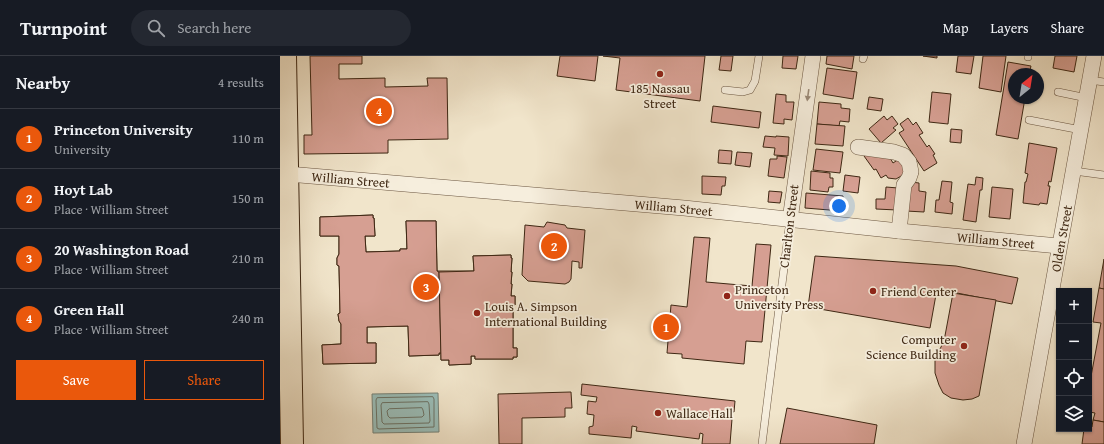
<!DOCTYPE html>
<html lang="en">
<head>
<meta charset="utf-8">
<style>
	:root { --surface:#171b24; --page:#242831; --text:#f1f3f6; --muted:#9ea1a6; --line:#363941; --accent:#ea580c }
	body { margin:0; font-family:"Gentium Book Plus",serif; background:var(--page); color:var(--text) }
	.controls { position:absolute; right:12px; bottom:12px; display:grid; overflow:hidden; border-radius:0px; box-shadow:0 1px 3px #0004 }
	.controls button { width:36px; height:36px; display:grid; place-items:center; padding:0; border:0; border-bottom:1px solid var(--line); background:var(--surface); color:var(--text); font:20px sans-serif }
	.compass { position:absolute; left:728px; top:12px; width:36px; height:36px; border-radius:50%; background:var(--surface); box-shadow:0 1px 3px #0004; rotate:30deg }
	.you { position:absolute; left:559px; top:150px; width:14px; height:14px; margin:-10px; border:3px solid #fff; border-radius:50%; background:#1a73e8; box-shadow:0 0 0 6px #1a73e833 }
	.badge { display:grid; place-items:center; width:26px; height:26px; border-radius:50%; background:var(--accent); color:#fff; font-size:13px; font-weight:700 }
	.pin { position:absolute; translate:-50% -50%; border:2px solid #fff; box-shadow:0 1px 4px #0006 }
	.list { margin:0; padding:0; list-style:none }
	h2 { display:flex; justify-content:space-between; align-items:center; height:52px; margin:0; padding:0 16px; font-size:17px }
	h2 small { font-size:13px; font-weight:400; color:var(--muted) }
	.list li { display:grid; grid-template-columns:26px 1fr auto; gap:12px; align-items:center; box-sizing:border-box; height:60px; padding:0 16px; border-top:1px solid var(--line) }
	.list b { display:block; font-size:15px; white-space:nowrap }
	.list p { margin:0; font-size:13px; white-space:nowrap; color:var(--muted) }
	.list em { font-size:13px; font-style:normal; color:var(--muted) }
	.actions { display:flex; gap:8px; padding:12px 16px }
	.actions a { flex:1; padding:9px 0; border:1px solid var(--accent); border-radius:0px; text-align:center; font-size:14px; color:var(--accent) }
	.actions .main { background:var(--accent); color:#fff }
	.icon { flex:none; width:22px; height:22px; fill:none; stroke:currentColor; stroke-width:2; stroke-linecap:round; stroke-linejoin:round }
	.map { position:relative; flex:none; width:824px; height:388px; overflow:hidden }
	header { display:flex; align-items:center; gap:24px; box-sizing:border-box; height:56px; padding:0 20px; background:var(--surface); border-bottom:1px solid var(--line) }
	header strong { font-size:19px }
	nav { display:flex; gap:22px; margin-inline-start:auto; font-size:14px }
	.search { width:280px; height:36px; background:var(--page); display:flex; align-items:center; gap:10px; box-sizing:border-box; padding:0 14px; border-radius:22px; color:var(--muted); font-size:15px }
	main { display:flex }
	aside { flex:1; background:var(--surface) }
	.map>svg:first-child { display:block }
</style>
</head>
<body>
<header>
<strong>Turnpoint</strong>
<div class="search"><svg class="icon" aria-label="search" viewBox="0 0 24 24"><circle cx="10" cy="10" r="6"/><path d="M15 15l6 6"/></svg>Search here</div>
<nav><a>Map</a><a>Layers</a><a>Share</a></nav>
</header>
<main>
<aside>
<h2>Nearby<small>4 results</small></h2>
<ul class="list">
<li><span class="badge">1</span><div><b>Princeton University</b><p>University</p></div><em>110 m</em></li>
<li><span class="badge">2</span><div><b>Hoyt Lab</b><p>Place · William Street</p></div><em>150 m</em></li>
<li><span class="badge">3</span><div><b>20 Washington Road</b><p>Place · William Street</p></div><em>210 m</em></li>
<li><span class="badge">4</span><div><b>Green Hall</b><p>Place · William Street</p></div><em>240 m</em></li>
</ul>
<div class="actions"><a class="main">Save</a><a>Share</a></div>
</aside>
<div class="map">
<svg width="824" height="388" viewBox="0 0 824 388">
	<rect width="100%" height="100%" fill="#f1e5cb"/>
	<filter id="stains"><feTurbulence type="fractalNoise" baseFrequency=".005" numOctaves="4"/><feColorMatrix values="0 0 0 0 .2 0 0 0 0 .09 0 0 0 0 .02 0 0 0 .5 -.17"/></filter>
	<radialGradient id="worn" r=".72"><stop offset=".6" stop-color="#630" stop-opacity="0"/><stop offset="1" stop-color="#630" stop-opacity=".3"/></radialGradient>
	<polygon fill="#9bbfba" stroke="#768277" points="158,337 159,376 93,377 92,338"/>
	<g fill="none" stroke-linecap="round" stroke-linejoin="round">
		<g stroke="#6c7366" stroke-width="1">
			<polygon points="153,341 154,343 154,371 99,373 97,372 96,344 97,342"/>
			<polygon points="148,346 149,348 150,365 149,367 104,368 102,366 101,349 102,347"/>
			<polygon points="142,352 143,354 144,359 142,361 110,362 108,360 107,355 109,353"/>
		</g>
	</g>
	<g fill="#d69f92" stroke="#3e2713">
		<polygon points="30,0 82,0 82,8 59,8 59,23 105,22 105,31 148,30 147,22 167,22 168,83 108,84 108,97 24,98 24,79 32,79"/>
		<polygon points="280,0 318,0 315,25 277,20"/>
		<polygon points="323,0 425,0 420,45 336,34 340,2"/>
		<polygon points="441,0 453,0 451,15 439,14"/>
		<polygon points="503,0 518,0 516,13 502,12"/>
		<polygon points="547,0 574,0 572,13 546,8"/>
		<polygon points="643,0 657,0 657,2"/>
		<polygon points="678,0 694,0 691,18 676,16"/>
		<polygon points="703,0 726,0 721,36 699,32"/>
		<polygon points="775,0 797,0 794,16 773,12"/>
		<polygon points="728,6 751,10 749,18 734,18 734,42 745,42 738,83 716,79"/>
		<polygon points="547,12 577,16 573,43 543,38"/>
		<polygon points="652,36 671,38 668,68 649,66"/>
		<polygon points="496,38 506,39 506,46 514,46 512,64 504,63 504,68 493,67"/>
		<polygon points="589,41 603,43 601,55 587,53"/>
		<polygon points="539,46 561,48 561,52 570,53 569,66 560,65 559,70 537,68"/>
		<polygon points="433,50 481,56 479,72 431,66"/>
		<polygon points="604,60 607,64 612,60 618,68 613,72 616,74 601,87 589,73"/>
		<polygon points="628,62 633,69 636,66 643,77 639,79 647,91 649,89 655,98 653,99 657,107 644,115 619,77 624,74 620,68"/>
		<polygon points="537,68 565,70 563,90 535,88"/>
		<polygon points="671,73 682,74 681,87 670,86"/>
		<polygon points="485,80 496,81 496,80 509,81 508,100 494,99 495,92 483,91"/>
		<polygon points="749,87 777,92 771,126 769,125 768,130 770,130 767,148 760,147 759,149 743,147 745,126 746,126 748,118 745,117"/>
		<polygon points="536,93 563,96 560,117 533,114"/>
		<polygon points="605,93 613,107 619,103 628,116 616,123 608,122 606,119 601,122 596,113 594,114 584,100 594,94"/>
		<polygon points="439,94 452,95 451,108 438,107"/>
		<polygon points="457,96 472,97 470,111 455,109"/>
		<polygon points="497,100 507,101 504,122 488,120 490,103 497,103"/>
		<polygon points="531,115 550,117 550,122 553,122 553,131 549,131 548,136 530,134"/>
		<polygon points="565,119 580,121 578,137 563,135"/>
		<polygon points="422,120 446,121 445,130 442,130 441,139 422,138"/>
		<polygon points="696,121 703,122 702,134 700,134 696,166 683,164 688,128 695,129"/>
		<polygon points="662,125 672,126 670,146 673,147 672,158 655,156 656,144 659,144"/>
		<polygon points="631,126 639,127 639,135 646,136 644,156 626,155"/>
		<polygon points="606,131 618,132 617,154 596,153 596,143 605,143"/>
		<polygon points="712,131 733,133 730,163 709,161"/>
		<polygon points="489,135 502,136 500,147 488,146"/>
		<polygon points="526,137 563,140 562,155 525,152"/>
		<polygon points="93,159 93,162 94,162 95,180 85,180 86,196 120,195 120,193 127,193 126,165 156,165 157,215 194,215 193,200 231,199 231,202 232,202 231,216 232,216 231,228 232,228 231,240 235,240 235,249 232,249 232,253 233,253 233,292 237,292 237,301 233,301 233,303 195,303 195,300 191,300 191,308 169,309 169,304 161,304 161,297 159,297 159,299 129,300 128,270 87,271 87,287 96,287 96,307 43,308 42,289 61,288 61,268 59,265 58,258 60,257 59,210 57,209 57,202 59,198 59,180 40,180 40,161"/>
		<polygon points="93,159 93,162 94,162 95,180 85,180 86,196 120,195 120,193 127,193 126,165 156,165 157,215 159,216 161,297 159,297 159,299 129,300 128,270 87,271 87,287 96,287 96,307 43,308 42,289 61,288 61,268 59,265 58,258 60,257 59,210 57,209 57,202 59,198 59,180 40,180 40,161"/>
		<polygon points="267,166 285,169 287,172 305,174 302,212 299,212 299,206 292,205 291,223 289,226 285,228 248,225 242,219 245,169 264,171"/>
		<polygon points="414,181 430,182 426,226 472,230 476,188 491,189 482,286 466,285 464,308 402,302 402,298 387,297 391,249 407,251"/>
		<polygon points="231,199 231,202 232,202 231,216 232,216 231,228 232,228 231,240 235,240 235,249 232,249 232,253 233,253 233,292 237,292 237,301 233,301 233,303 195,303 195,300 191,300 191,308 169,309 169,304 161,304 159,216 194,215 193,200"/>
		<polygon points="535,200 676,210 738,222 732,248 657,233 650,272 528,251"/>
		<polygon points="824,203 824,233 819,232"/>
		<polygon points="819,232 824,233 824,366 813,364 815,357 809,356 809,331 821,267 813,266"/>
		<polygon points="673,237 716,244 699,340 692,343 683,344 671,342 663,337 659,329 655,317 655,303 664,285"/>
		<polygon points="302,328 455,345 454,356 450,355 449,363 452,363 450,388 422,388 423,378 420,377 419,383 356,375 357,371 352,370 351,382 309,378 309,371 313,370 314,359 307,358 308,345 316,346 317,341 301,339"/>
		<polygon points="291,336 292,352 285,352 285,361 242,362 242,388 219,388 218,338"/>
		<polygon points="507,352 597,369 594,388 500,388"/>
		<polygon points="813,364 824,366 824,388 802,388 804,373 809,373 809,370 812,371"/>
	</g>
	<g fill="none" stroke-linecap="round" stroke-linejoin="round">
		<g stroke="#6b5641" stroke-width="8">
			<g id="service">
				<polyline points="748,1 748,0"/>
				<polyline points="583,3 584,0"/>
				<polyline points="810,24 824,26"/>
				<polyline points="445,34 463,36 470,34 475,25 479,0"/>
				<polyline points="778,36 807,42"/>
				<polyline points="749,64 801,74"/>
				<polyline points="794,115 824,119"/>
				<polyline points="482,388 510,164"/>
			</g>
		</g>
		<g stroke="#6b5641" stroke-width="16">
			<g id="minor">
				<polyline points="578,91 614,96 623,99 629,106 631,116 629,122 624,129 619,175"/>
				<path id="s1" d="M8 118 404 152 619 175 779 190"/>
				<polyline points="510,164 533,0"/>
				<path id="s2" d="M744 388 814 0"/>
			</g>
		</g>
		<g stroke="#3e2713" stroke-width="24">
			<polyline id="primary" points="5,0 12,388"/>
		</g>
		<use href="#service" stroke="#f6eedd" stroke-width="7"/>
		<use href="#minor" stroke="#f6eedd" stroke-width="15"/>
		<use href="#primary" stroke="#f1e5cb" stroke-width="22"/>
	</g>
	<defs><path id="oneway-solid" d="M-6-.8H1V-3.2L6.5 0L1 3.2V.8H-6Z"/></defs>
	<use fill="#9a8a78" href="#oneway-solid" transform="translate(528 39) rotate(98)"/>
	<g fill="#8f2418" stroke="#f6eedd" stroke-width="1.5">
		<circle cx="380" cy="18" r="4"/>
		<circle cx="593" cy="235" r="4"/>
		<circle cx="447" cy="240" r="4"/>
		<circle cx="197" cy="257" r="4"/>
		<circle cx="684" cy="290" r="4"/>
		<circle cx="378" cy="357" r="4"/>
	</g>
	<g text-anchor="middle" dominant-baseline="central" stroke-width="3.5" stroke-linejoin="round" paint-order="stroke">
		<g font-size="13" fill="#3e2713" stroke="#f6eedd" text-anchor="start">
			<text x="380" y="32" text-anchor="middle">185 Nassau<tspan x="380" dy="15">Street</tspan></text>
			<text x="455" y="233">Princeton<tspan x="455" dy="15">University Press</tspan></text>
			<text x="601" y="235">Friend Center</text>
			<text x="205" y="250">Louis A. Simpson<tspan x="205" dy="15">International Building</tspan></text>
			<text x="676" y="283" text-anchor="end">Computer<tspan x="676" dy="15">Science Building</tspan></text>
			<text x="386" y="357">Wallace Hall</text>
		</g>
		<g font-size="13" fill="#3e2713" stroke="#f6eedd">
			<text stroke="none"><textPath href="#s1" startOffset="63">William Street</textPath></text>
			<text stroke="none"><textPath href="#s1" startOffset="387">William Street</textPath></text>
			<text transform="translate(509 170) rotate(-83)">Charlton Street</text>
			<text stroke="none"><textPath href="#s2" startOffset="209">Olden Street</textPath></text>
			<text stroke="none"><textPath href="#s1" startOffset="711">William Street</textPath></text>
		</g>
	</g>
	<rect width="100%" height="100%" filter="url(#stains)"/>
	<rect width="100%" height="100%" fill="url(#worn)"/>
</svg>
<div class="controls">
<button>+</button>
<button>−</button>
<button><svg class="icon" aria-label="locate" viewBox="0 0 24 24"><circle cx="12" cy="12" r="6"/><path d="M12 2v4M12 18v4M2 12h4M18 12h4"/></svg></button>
<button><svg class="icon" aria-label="layers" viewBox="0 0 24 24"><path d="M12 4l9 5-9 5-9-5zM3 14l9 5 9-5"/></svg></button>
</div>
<svg class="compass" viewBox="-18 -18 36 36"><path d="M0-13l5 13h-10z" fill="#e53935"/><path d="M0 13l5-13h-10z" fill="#9ea1a6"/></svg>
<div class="you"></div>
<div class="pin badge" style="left:386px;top:271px">1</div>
<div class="pin badge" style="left:274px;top:190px">2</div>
<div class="pin badge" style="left:146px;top:231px">3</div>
<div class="pin badge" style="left:99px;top:55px">4</div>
</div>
</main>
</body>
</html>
